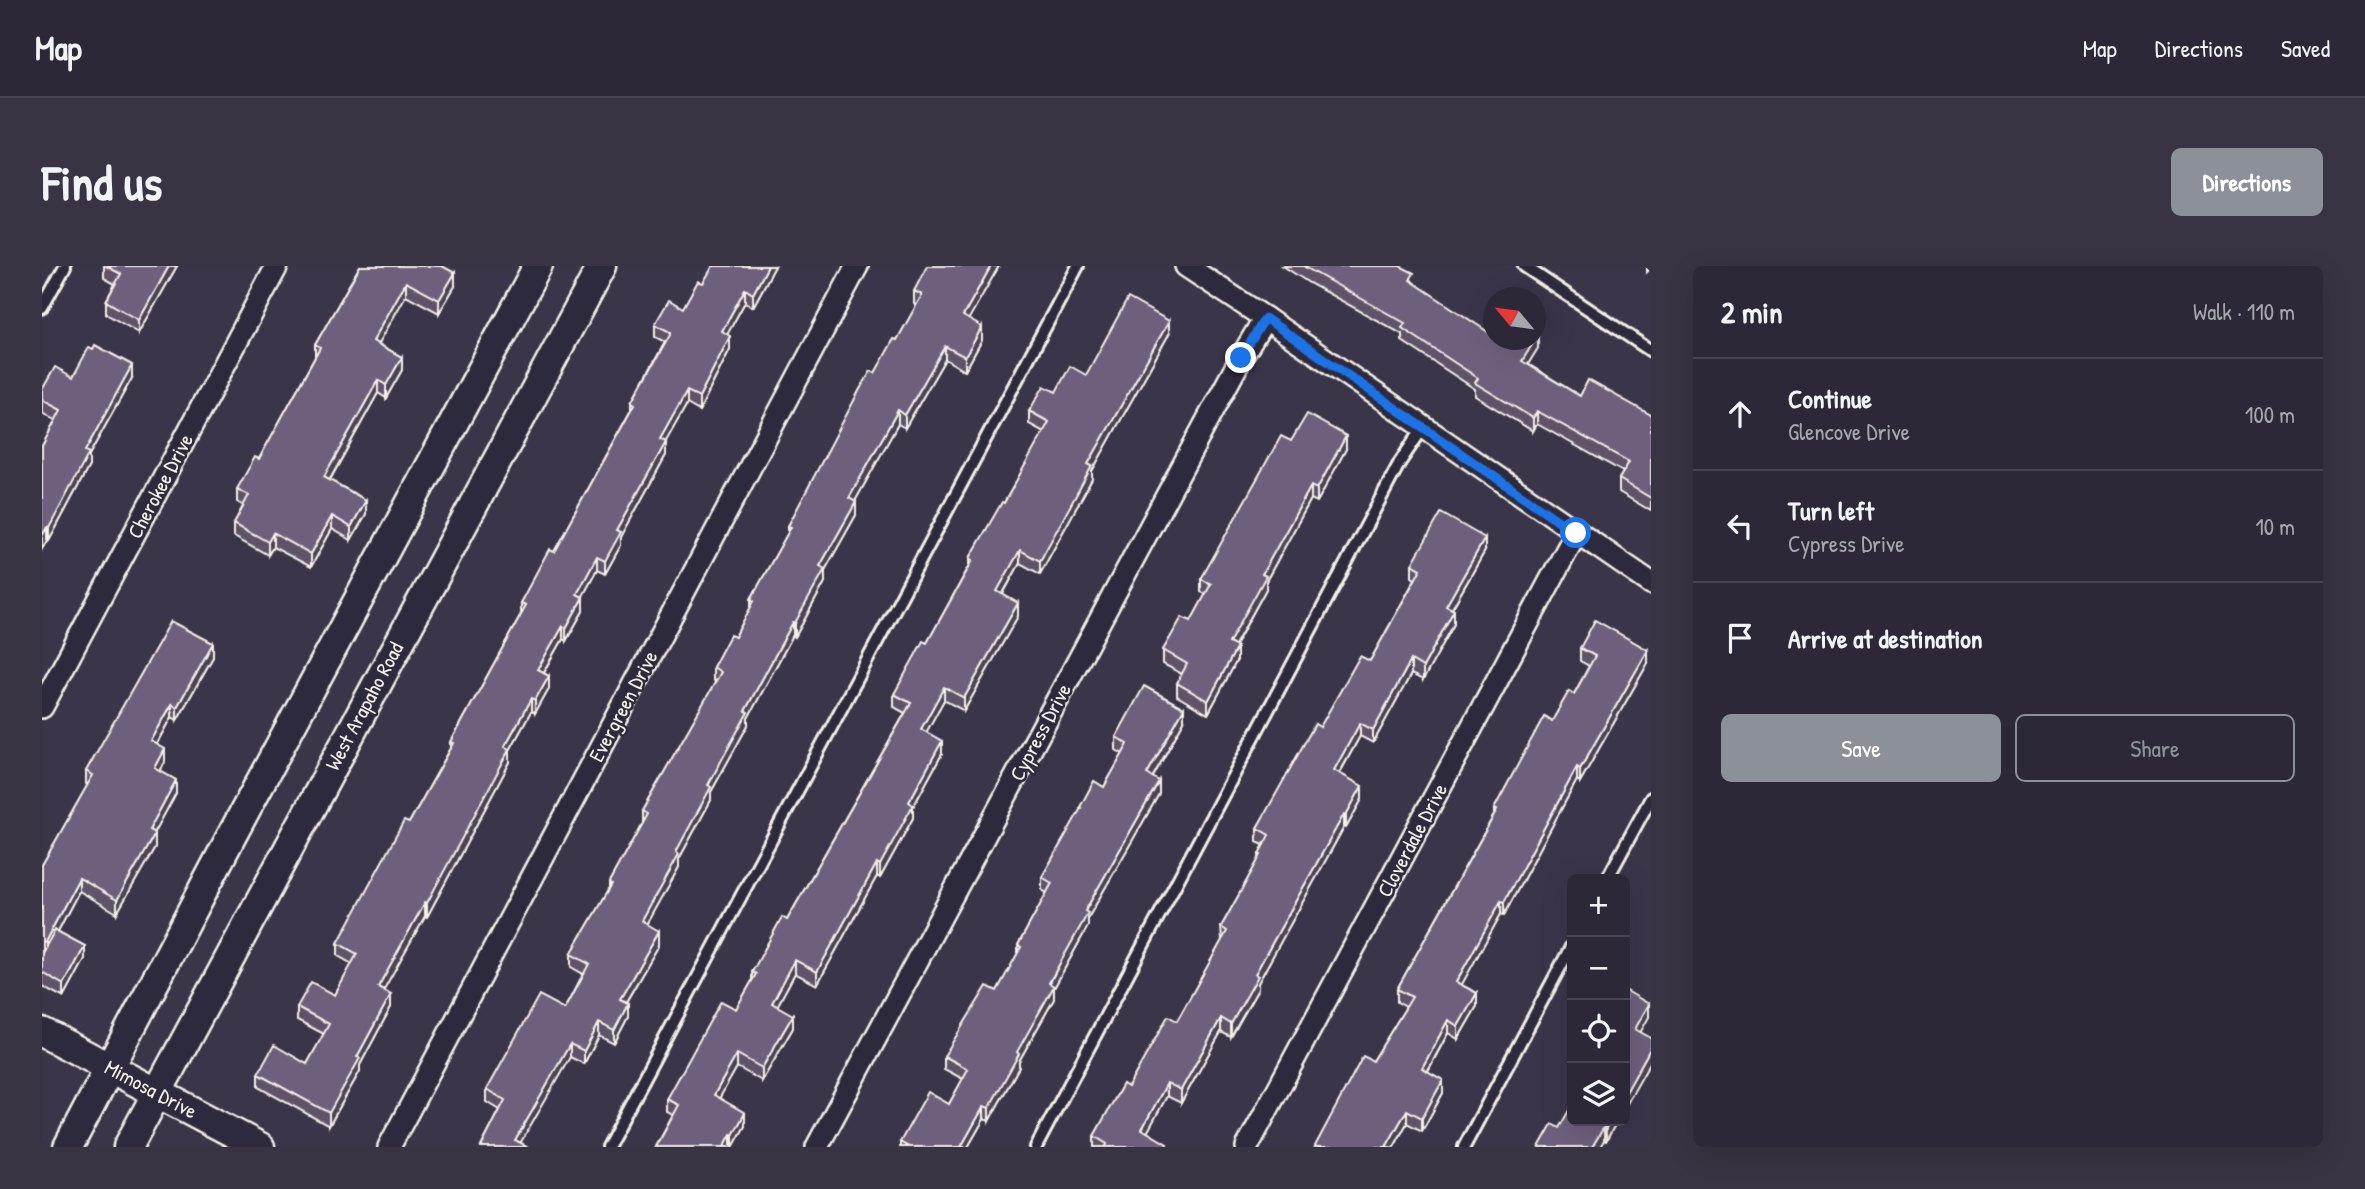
<!DOCTYPE html>
<html lang="en">
<head>
<meta charset="utf-8">
<style>
	:root { --surface:#2c2838; --page:#383443; --text:#f1f3f6; --muted:#a6a6ae; --line:#484453; --accent:#8c9099 }
	body { margin:0; font-family:"Patrick Hand",sans-serif; background:var(--page); color:var(--text) }
	.controls { position:absolute; right:21px; bottom:21px; display:grid; overflow:hidden; border-radius:10px; box-shadow:0 7px 28px #0002 }
	.controls button { width:63px; height:63px; display:grid; place-items:center; padding:0; border:0; border-bottom:2px solid var(--line); background:var(--surface); color:var(--text); font:35px sans-serif }
	.compass { position:absolute; left:1441px; top:21px; width:63px; height:63px; border-radius:50%; background:var(--surface); box-shadow:0 7px 28px #0002; rotate:299deg }
	.stop { position:absolute; width:21px; height:21px; margin:-16px; border:5px solid #1a73e8; border-radius:50%; background:#fff }
	.stop.end { background:#1a73e8; border-color:#fff; box-shadow:0 2px 7px #0008 }
	.list { margin:0; padding:0; list-style:none }
	h2 { display:flex; justify-content:space-between; align-items:center; height:91px; margin:0; padding:0 28px; font-size:30px }
	h2 small { font-size:23px; font-weight:400; color:var(--muted) }
	.list li { display:grid; grid-template-columns:46px 1fr auto; gap:21px; align-items:center; box-sizing:border-box; height:112px; padding:0 28px; border-top:2px solid var(--line) }
	.list b { display:block; font-size:26px; white-space:nowrap }
	.list p { margin:0; font-size:23px; white-space:nowrap; color:var(--muted) }
	.list em { font-size:23px; font-style:normal; color:var(--muted) }
	.actions { display:flex; gap:14px; padding:21px 28px }
	.actions a { flex:1; padding:16px 0; border:2px solid var(--accent); border-radius:10px; text-align:center; font-size:24px; color:var(--accent) }
	.actions .main { background:var(--accent); color:#fff }
	.icon { flex:none; width:38px; height:38px; fill:none; stroke:currentColor; stroke-width:2; stroke-linecap:round; stroke-linejoin:round }
	.map { position:relative; flex:none; width:1609px; height:881px; overflow:hidden; border-radius:10px }
	header { display:flex; align-items:center; gap:42px; box-sizing:border-box; height:98px; padding:0 35px; background:var(--surface); border-bottom:2px solid var(--line) }
	header strong { font-size:33px }
	nav { display:flex; gap:38px; margin-inline-start:auto; font-size:24px }
	.intro { display:flex; align-items:center; justify-content:space-between; box-sizing:border-box; height:168px; padding:0 42px }
	h1 { margin:0; font-size:49px }
	.button { padding:18px 32px; border-radius:10px; background:var(--accent); color:#fff; font-size:24px; font-weight:700 }
	main { display:flex; gap:42px; padding:0 42px }
	aside { flex:1; background:var(--surface); border-radius:10px; box-shadow:0 7px 28px #0002 }
	.map>svg:first-child { display:block }
</style>
</head>
<body>
<header>
<strong>Map</strong>
<nav><a>Map</a><a>Directions</a><a>Saved</a></nav>
</header>
<div class="intro"><h1>Find us</h1><a class="button">Directions</a></div>
<main>
<div class="map">
<svg width="1609" height="881" viewBox="0 0 1609 881">
	<rect width="100%" height="100%" fill="#3b354a"/>
	<filter id="ink" filterUnits="userSpaceOnUse"><feTurbulence type="fractalNoise" baseFrequency=".0143" numOctaves="2"/><feDisplacementMap in="SourceGraphic" scale="14" xChannelSelector="R" yChannelSelector="G"/><feConvolveMatrix kernelMatrix="1 2 1 2 8 2 1 2 1" color-interpolation-filters="sRGB"/></filter>
	<g filter="url(#ink)">
		<g fill="none" stroke-linecap="round" stroke-linejoin="round">
			<g stroke="#f4f1e8" stroke-width="16">
				<g id="lane">
					<polyline points="1482,0 1609,85"/>
					<polyline points="0,42 23,0"/>
					<polyline points="1565,613 1609,532"/>
					<polyline points="565,881 1036,0"/>
					<polyline points="994,881 1358,196 1381,162"/>
					<polyline points="1422,881 1530,679"/>
				</g>
			</g>
			<g stroke="#f4f1e8" stroke-width="26">
				<g id="street">
					<polyline points="1144,0 1223,52 1609,317"/>
					<polyline points="0,441 235,0"/>
					<polyline points="347,881 815,0"/>
					<polyline points="775,881 1199,92 1223,52"/>
					<polyline points="1205,881 1534,267"/>
				</g>
			</g>
			<g stroke="#f4f1e8" stroke-width="33">
				<g id="secondary">
					<polyline points="0,766 218,881"/>
					<polyline points="26,881 190,569 496,0"/>
					<polyline points="86,881 560,0"/>
				</g>
			</g>
			<use href="#lane" stroke="#2f2a3d" stroke-width="10"/>
			<use href="#street" stroke="#2f2a3d" stroke-width="21"/>
			<use href="#secondary" stroke="#2f2a3d" stroke-width="28"/>
		</g>
		<g fill="#5e536b" stroke="#f4f1e8" stroke-width="2">
			<polygon points="62,0 135,0 97,67 64,48 64,35 73,18 62,12"/>
			<polygon points="318,0 413,20 397,47 364,29 336,78 360,104 344,132 336,127 288,214 324,248 309,274 290,263 269,301 231,281 226,289 192,270 192,257 202,240 195,236 195,223 217,193 273,91 273,79"/>
			<polygon points="733,0 711,41 703,36 685,68 688,83 657,145 645,138 623,176 624,189 579,271 579,279 563,308 555,304 540,331 541,345 524,375 521,373 502,407 507,423 493,448 489,446 468,484 468,496 385,651 383,650 341,724 349,741 318,799 318,805 287,860 216,821 216,808 265,798 282,768 255,754 255,741 293,729 310,698 296,690 296,677 367,557 409,482 409,476 479,348 479,337 512,285 590,143 590,136 623,76 613,71 613,58 641,42 661,17"/>
			<polygon points="957,0 926,53 940,74 923,105 903,93 863,162 856,158 813,235 814,249 783,304 783,316 753,371 751,369 706,452 706,459 669,526 669,534 637,593 637,601 605,658 617,679 584,736 586,750 572,777 557,769 542,798 528,791 439,881 458,844 445,836 445,823 523,743 541,708 529,701 529,688 567,623 567,617 600,558 600,545 674,416 671,414 671,401 693,371 709,341 709,333 746,267 746,260 833,107 855,74 875,39 872,38 872,25"/>
			<polygon points="1241,0 1358,0 1372,17 1452,74 1496,82 1486,98 1538,130 1609,149 1609,245 1577,226 1577,213 1581,206 1495,158 1491,165 1433,130 1433,123 1360,75 1360,68 1267,17"/>
			<polygon points="1127,68 1050,205 1050,213 998,308 978,297 961,328 976,350 922,445 902,434 884,466 900,488 871,541 871,552 838,612 835,610 775,719 753,707 735,740 751,762 720,815 695,801 677,832 703,860 691,881 614,881 631,849 625,846 625,833 694,743 710,715 710,706 745,654 863,447 852,441 852,428 885,377 928,299 928,292 962,237 1002,166 987,158 987,145 1014,126 1044,109"/>
			<polygon points="31,111 90,112 47,189 47,200 7,275 5,274 0,283 0,180 14,155 0,147 0,124"/>
			<polygon points="1249,175 1304,183 1275,236 1269,233 1224,315 1224,323 1193,380 1195,394 1166,448 1135,430 1135,417 1140,408 1121,398 1121,384 1149,355 1164,328 1159,326 1159,313"/>
			<polygon points="1443,285 1410,343 1412,358 1381,414 1369,408 1331,477 1318,470 1298,507 1320,533 1304,562 1302,561 1216,717 1216,723 1189,771 1179,766 1139,837 1125,830 1105,866 1125,881 1052,881 1052,870 1086,821 1135,755 1180,675 1179,661 1217,593 1217,588 1222,579 1215,576 1215,562 1278,461 1328,395 1373,313 1370,311 1370,298"/>
			<polygon points="1538,382 1606,397 1538,516 1535,514 1462,649 1459,648 1419,719 1435,740 1416,773 1406,767 1386,805 1401,827 1380,865 1365,857 1352,881 1273,881 1331,795 1364,741 1355,736 1355,723 1452,549 1452,543 1510,455 1532,428 1547,400 1538,395"/>
			<polygon points="171,391 135,454 130,451 115,479 123,496 118,505 134,527 112,567 113,581 75,647 37,625 16,665 43,693 22,732 0,720 0,599 46,519 44,518 44,505"/>
			<polygon points="1142,455 1111,511 1117,528 1046,652 1046,660 1012,722 1012,733 977,795 977,801 947,855 942,853 926,881 858,881 858,876 907,838 921,813 902,803 902,790 955,725 976,688 976,679 1005,627 1000,624 1000,611 1038,545 1038,541 1062,521 1081,488 1074,484 1074,471"/>
			<polygon points="1575,855 1564,875 1517,862"/>
		</g>
		<g fill="#4c4357" stroke="#f4f1e8" stroke-width="2">
			<polygon points="127,0 135,0 97,67 97,54"/>
			<polygon points="726,0 733,0 711,41 711,28"/>
			<polygon points="949,0 957,0 921,63 921,50"/>
			<polygon points="1605,0 1609,0 1609,2 1605,6"/>
			<polygon points="413,7 413,20 397,47 397,34"/>
			<polygon points="364,16 364,29 331,88 331,75"/>
			<polygon points="703,23 703,36 680,78 680,65"/>
			<polygon points="1127,55 1127,68 1050,205 1050,213 998,308 998,295 1046,198"/>
			<polygon points="940,61 940,74 923,105 923,91"/>
			<polygon points="1496,69 1496,82 1480,108 1480,95"/>
			<polygon points="688,70 688,83 657,145 657,131"/>
			<polygon points="903,80 903,93 863,162 863,149"/>
			<polygon points="360,91 360,104 344,132 344,119"/>
			<polygon points="90,99 90,112 47,189 47,200 7,275 7,262 43,185"/>
			<polygon points="336,114 336,127 282,224 282,211"/>
			<polygon points="645,125 645,138 618,186 618,173"/>
			<polygon points="856,144 856,158 807,246 807,232"/>
			<polygon points="1495,145 1495,158 1491,165 1491,152"/>
			<polygon points="1304,170 1304,183 1275,236 1275,223"/>
			<polygon points="624,176 624,189 579,271 579,279 563,308 563,295 575,264"/>
			<polygon points="1269,220 1269,233 1224,315 1224,323 1187,390 1187,377 1220,308"/>
			<polygon points="324,234 324,248 309,274 309,261"/>
			<polygon points="814,236 814,249 783,304 783,316 753,371 753,357 778,300"/>
			<polygon points="290,250 290,263 269,301 269,288"/>
			<polygon points="5,261 5,274 0,283 0,270"/>
			<polygon points="231,267 231,281 226,289 226,276"/>
			<polygon points="1443,272 1443,285 1404,353 1404,340"/>
			<polygon points="978,284 978,297 955,338 955,325"/>
			<polygon points="555,291 555,304 535,341 535,328"/>
			<polygon points="541,331 541,345 524,375 524,362"/>
			<polygon points="976,337 976,350 922,445 922,432"/>
			<polygon points="1412,344 1412,358 1381,414 1381,401"/>
			<polygon points="751,356 751,369 706,452 706,459 669,526 669,534 637,593 637,601 600,668 600,655 703,445"/>
			<polygon points="521,360 521,373 496,417 496,404"/>
			<polygon points="171,377 171,391 135,454 135,441"/>
			<polygon points="1195,381 1195,394 1166,448 1166,435"/>
			<polygon points="1606,384 1606,397 1538,516 1538,503"/>
			<polygon points="1369,394 1369,408 1331,477 1331,464"/>
			<polygon points="507,410 507,423 493,448 493,435"/>
			<polygon points="902,421 902,434 879,476 879,463"/>
			<polygon points="489,433 489,446 468,484 468,496 385,651 385,637 463,480"/>
			<polygon points="130,438 130,451 109,489 109,475"/>
			<polygon points="1142,442 1142,455 1105,521 1105,508"/>
			<polygon points="1318,457 1318,470 1292,517 1292,504"/>
			<polygon points="900,475 900,488 871,541 871,552 838,612 838,599 867,536"/>
			<polygon points="123,483 123,496 113,515 113,502"/>
			<polygon points="1535,501 1535,514 1462,649 1462,636"/>
			<polygon points="134,514 134,527 107,577 107,564"/>
			<polygon points="1117,515 1117,528 1046,652 1046,660 1012,722 1012,733 977,795 977,801 947,855 947,842 1043,645"/>
			<polygon points="1320,520 1320,533 1304,562 1304,549"/>
			<polygon points="1302,548 1302,561 1216,717 1216,723 1189,771 1189,758 1213,708"/>
			<polygon points="113,567 113,581 75,647 75,634"/>
			<polygon points="835,597 835,610 775,719 775,706"/>
			<polygon points="37,612 37,625 3,690 3,676"/>
			<polygon points="1459,635 1459,648 1414,729 1414,716"/>
			<polygon points="383,636 383,650 336,734 336,721"/>
			<polygon points="617,665 617,679 578,746 578,733"/>
			<polygon points="43,680 43,693 22,732 22,719"/>
			<polygon points="753,694 753,707 730,750 730,737"/>
			<polygon points="1435,727 1435,740 1416,773 1416,760"/>
			<polygon points="349,728 349,741 318,799 318,805 287,860 287,847 315,791"/>
			<polygon points="586,737 586,750 572,777 572,764"/>
			<polygon points="1607,738 1607,751 1593,776 1593,763"/>
			<polygon points="751,749 751,762 720,815 720,802"/>
			<polygon points="1179,752 1179,766 1139,837 1139,824"/>
			<polygon points="1406,754 1406,767 1380,815 1380,802"/>
			<polygon points="557,756 557,769 542,798 542,785"/>
			<polygon points="528,778 528,791 476,881 473,874"/>
			<polygon points="1609,781 1609,795 1583,841 1583,828"/>
			<polygon points="695,788 695,801 672,842 672,829"/>
			<polygon points="1401,814 1401,827 1380,865 1380,852"/>
			<polygon points="1125,817 1125,830 1100,876 1100,863"/>
			<polygon points="942,840 942,853 926,881 919,881"/>
			<polygon points="1365,844 1365,857 1352,881 1344,881"/>
			<polygon points="703,847 703,860 691,881 691,869"/>
			<polygon points="1568,855 1575,855 1564,875 1564,862"/>
			<polygon points="1562,861 1562,874 1558,881 1550,881"/>
			<polygon points="689,868 689,881 682,881"/>
		</g>
		<g fill="#6d607c" stroke="#f4f1e8" stroke-width="2">
			<polygon points="64,0 127,0 97,54 64,35 79,8"/>
			<polygon points="318,0 400,0 413,7 397,34 364,16 331,75 360,91 344,119 336,114 282,211 324,234 309,261 290,250 269,288 231,267 226,276 192,257 207,229 195,223 213,191 217,193 278,82 273,79"/>
			<polygon points="671,0 726,0 711,28 703,23 680,65 688,70 657,131 645,125 618,173 624,176 575,264 579,266 563,295 555,291 535,328 541,331 524,362 521,360 496,404 507,410 493,435 489,433 463,480 468,483 385,637 383,636 336,721 349,728 315,791 318,792 287,847 216,808 232,779 265,798 287,758 255,741 269,716 293,729 315,688 296,677 362,555 367,557 412,477 409,476 484,339 479,337 508,283 512,285 593,138 590,136 628,69 628,66 613,58 627,34 641,42 656,15 661,17"/>
			<polygon points="885,0 949,0 921,50 940,61 923,91 903,80 863,149 856,144 807,232 814,236 778,300 783,303 753,357 751,356 703,445 706,446 666,519 669,521 634,586 637,588 600,655 617,665 578,733 586,737 572,764 557,756 542,785 528,778 473,874 487,881 439,881 463,834 445,823 497,729 523,743 547,698 529,688 569,619 567,617 605,548 600,545 679,406 671,401 688,369 693,371 712,335 709,333 749,261 746,260 818,123 829,105 833,107 852,73 855,74 880,29 872,25"/>
			<polygon points="1261,0 1358,0 1372,7 1368,14 1452,70 1452,74 1493,74 1480,95 1538,130 1546,114 1609,149 1609,232 1577,213 1587,196 1495,145 1491,152 1433,117 1436,112 1360,62 1363,57"/>
			<polygon points="1086,32 1127,55 1046,198 1050,200 998,295 978,284 955,325 976,337 922,432 902,421 879,463 900,475 867,536 871,539 838,599 835,597 775,706 753,694 730,737 751,749 720,802 695,788 672,829 703,847 691,869 689,868 682,881 614,881 637,839 625,833 679,735 694,743 714,708 710,706 740,651 745,654 869,437 852,428 881,375 885,377 931,294 928,292 960,236 962,237 1007,156 987,145 1002,120 1014,126 1028,100 1044,109"/>
			<polygon points="53,79 90,99 43,185 47,187 7,262 5,261 0,270 0,180 19,144 0,134 0,124 13,101 31,111 47,81 51,83"/>
			<polygon points="1265,148 1304,170 1275,223 1269,220 1220,308 1224,310 1187,377 1195,381 1166,435 1135,417 1145,398 1121,384 1140,351 1149,355 1169,318 1159,313 1239,170 1249,175"/>
			<polygon points="1399,247 1443,272 1404,340 1412,344 1381,401 1369,394 1331,464 1318,457 1292,504 1320,520 1304,549 1302,548 1213,708 1216,710 1189,758 1179,752 1139,824 1125,817 1100,863 1125,878 1124,881 1064,881 1065,878 1052,870 1081,818 1086,821 1126,750 1135,755 1185,665 1179,661 1219,589 1217,588 1227,569 1215,562 1273,458 1278,461 1318,390 1328,395 1379,303 1370,298"/>
			<polygon points="1553,354 1606,384 1538,503 1535,501 1462,636 1459,635 1414,716 1435,727 1416,760 1406,754 1380,802 1401,814 1380,852 1365,844 1344,881 1274,881 1273,880 1321,790 1331,795 1370,731 1355,723 1455,544 1452,543 1502,450 1510,455 1527,425 1532,428 1553,390 1538,382"/>
			<polygon points="129,355 171,377 135,441 130,438 109,475 123,483 113,502 134,514 107,564 113,567 75,634 37,612 3,676 0,675 0,599 51,509 44,505"/>
			<polygon points="1102,420 1142,442 1105,508 1117,515 1043,645 1046,647 1007,717 1012,720 975,786 977,788 947,842 942,840 919,881 867,881 858,876 886,826 907,838 926,803 902,790 945,720 955,725 979,681 976,679 1010,617 1000,611 1039,542 1038,541 1052,515 1062,521 1086,478 1074,471"/>
			<polygon points="13,664 43,680 22,719 0,706 0,687"/>
			<polygon points="1583,724 1607,738 1593,763 1609,772 1609,781 1583,828"/>
			<polygon points="1530,839 1530,855 1568,855 1564,862 1562,861 1550,881 1497,881 1510,858 1517,862"/>
		</g>
	</g>
	<g fill="none" stroke-linecap="round" stroke-linejoin="round" filter="url(#ink)">
		<polyline stroke="#1a73e8" stroke-width="9" points="1199,92 1223,52 1534,267"/>
	</g>
	<g text-anchor="middle" dominant-baseline="central" stroke-width="5" stroke-linejoin="round" paint-order="stroke">
		<g font-size="21" fill="#f4f1e8" stroke="#2f2a3d">
			<text transform="translate(118 220) rotate(-62)">Cherokee Drive</text>
			<text transform="translate(322 440) rotate(-62)">West Arapaho Road</text>
			<text transform="translate(581 440) rotate(-62)">Evergreen Drive</text>
			<text transform="translate(998 466) rotate(-62)">Cypress Drive</text>
			<text transform="translate(1370 574) rotate(-62)">Cloverdale Drive</text>
			<text transform="translate(109 823) rotate(28)">Mimosa Drive</text>
		</g>
	</g>
</svg>
<div class="controls">
<button>+</button>
<button>−</button>
<button><svg class="icon" aria-label="locate" viewBox="0 0 24 24"><circle cx="12" cy="12" r="6"/><path d="M12 2v4M12 18v4M2 12h4M18 12h4"/></svg></button>
<button><svg class="icon" aria-label="layers" viewBox="0 0 24 24"><path d="M12 4l9 5-9 5-9-5zM3 14l9 5 9-5"/></svg></button>
</div>
<svg class="compass" viewBox="-18 -18 36 36"><path d="M0-13l5 13h-10z" fill="#e53935"/><path d="M0 13l5-13h-10z" fill="#a6a6ae"/></svg>
<div class="stop" style="left:1534px;top:267px"></div>
<div class="stop end" style="left:1199px;top:92px"></div>
</div>
<aside>
<h2>2 min<small>Walk · 110 m</small></h2>
<ul class="list">
<li><svg class="icon" aria-label="ahead" viewBox="0 0 24 24"><path d="M12 20V5M6 11l6-6 6 6"/></svg><div><b>Continue</b><p>Glencove Drive</p></div><em>100 m</em></li>
<li><svg class="icon" aria-label="left" viewBox="0 0 24 24"><path d="M17 20v-9H6M10 6l-5 5 5 5"/></svg><div><b>Turn left</b><p>Cypress Drive</p></div><em>10 m</em></li>
<li><svg class="icon" aria-label="arrive" viewBox="0 0 24 24"><path d="M6 21V4h12l-3 4 3 4H6"/></svg><div><b>Arrive at destination</b></div></li>
</ul>
<div class="actions"><a class="main">Save</a><a>Share</a></div>
</aside>
</main>
</body>
</html>
